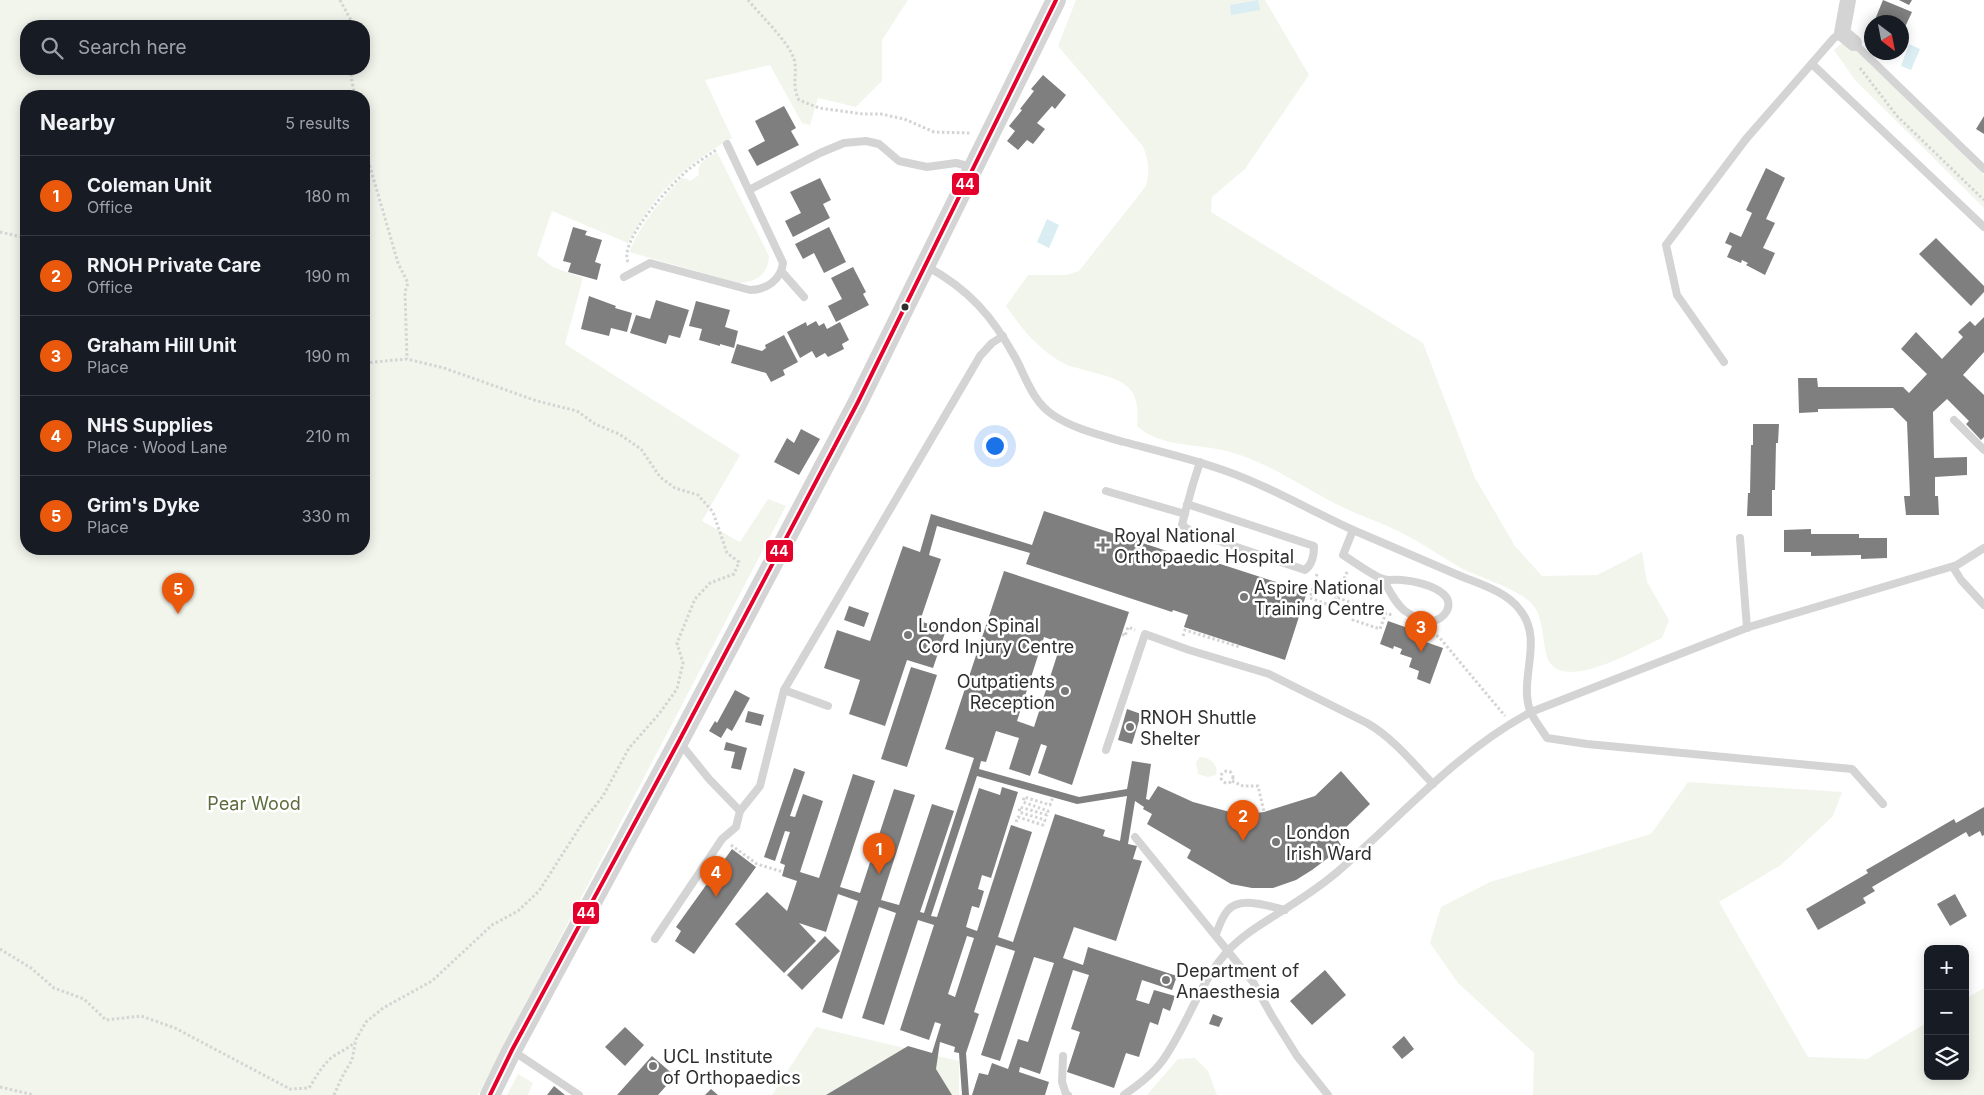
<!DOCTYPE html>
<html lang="en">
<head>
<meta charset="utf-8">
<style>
	:root { --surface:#171b24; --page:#242831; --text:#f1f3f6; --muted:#9ea1a6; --line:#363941; --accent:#ea580c }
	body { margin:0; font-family:Inter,sans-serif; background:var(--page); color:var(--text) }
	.controls { position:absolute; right:15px; bottom:15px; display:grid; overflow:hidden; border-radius:10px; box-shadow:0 2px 12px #0003 }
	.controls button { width:45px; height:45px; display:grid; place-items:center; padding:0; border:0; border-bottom:1px solid var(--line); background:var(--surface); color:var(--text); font:25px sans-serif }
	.compass { position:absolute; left:1864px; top:15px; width:45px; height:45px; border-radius:50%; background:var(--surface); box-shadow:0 2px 12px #0003; rotate:148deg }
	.you { position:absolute; left:994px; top:445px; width:18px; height:18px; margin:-12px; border:4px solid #fff; border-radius:50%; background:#1a73e8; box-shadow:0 0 0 8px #1a73e833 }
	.badge { display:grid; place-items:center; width:32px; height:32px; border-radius:50%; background:var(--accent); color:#fff; font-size:16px; font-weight:700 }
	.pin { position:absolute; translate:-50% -41px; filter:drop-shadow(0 1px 2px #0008) }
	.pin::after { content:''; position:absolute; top:26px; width:18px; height:15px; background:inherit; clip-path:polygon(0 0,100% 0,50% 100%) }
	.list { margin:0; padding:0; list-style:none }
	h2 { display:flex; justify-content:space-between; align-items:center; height:65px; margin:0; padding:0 20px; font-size:21px }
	h2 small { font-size:16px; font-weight:400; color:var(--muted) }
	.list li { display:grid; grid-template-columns:32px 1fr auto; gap:15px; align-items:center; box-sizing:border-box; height:80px; padding:0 20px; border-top:1px solid var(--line) }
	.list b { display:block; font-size:19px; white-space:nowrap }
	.list p { margin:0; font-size:16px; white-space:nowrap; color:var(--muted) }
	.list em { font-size:16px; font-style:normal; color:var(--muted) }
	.icon { flex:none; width:28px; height:28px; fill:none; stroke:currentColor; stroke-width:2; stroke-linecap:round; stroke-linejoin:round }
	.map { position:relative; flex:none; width:1984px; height:1095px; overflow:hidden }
	.search { position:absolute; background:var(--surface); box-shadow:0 2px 12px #0003; left:20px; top:20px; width:350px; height:55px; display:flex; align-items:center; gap:12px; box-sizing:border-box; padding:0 18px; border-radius:20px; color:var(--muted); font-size:19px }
	.panel { position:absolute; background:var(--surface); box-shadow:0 2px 12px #0003; left:20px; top:90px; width:350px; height:465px; border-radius:20px }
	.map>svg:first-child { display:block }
</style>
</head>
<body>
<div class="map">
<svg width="1984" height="1095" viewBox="0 0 1984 1095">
	<rect width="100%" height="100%" fill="#fff"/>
	<g fill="#f2f5ec" fill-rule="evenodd">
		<path d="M0 0H908L882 40V81L856 107 818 98 810 125 802 123 770 65 705 80 732 138C683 166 655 193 628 243L552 211 537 255 553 267 583 278 565 344 740 455 702 521 740 542 768 499 786 506 478 1095H0ZM26 26H364V69H26ZM26 96H364V549H26Z"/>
		<path d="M1076 0H1265L1309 75 1245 169 1212 197 1211 212 1423 343 1475 478 1515 546 1542 576 1597 575 1642 552 1647 582 1669 620 1662 638C1639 648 1570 690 1550 663 1541 650 1546 622 1533 605 1521 590 1481 578 1463 569 1443 558 1424 544 1404 534 1383 523 1360 516 1338 505 1298 485 1257 454 1211 448 1186 444 1156 444 1137 426 1142 380 1118 380 1081 369 1075 367 1068 366 1063 363 1039 350 1021 328 1006 306L1028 275H1066L1079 271 1146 186C1150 170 1149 160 1142 145L1058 46Z"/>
		<polygon points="1848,41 1984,175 1984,208 1855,80 1834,50 1842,43"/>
		<path d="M717 152 769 256C768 275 756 282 738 283L629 252C641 223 660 201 682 178L688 179 690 181 699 175C695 163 708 158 717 152Z"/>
		<path d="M1200 757C1210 757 1219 765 1216 775L1208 777 1198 774 1196 762Z"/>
		<polygon points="1688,782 1842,792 1833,816 1781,865 1719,902 1808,1057 1867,1059 1928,1022 1928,1076 1965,1076 1965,999 1984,988 1984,1095 1533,1095 1534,1053 1458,983 1430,943 1441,907 1490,882 1651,834"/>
		<polygon points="816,1027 959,1061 959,1095 772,1095"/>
		<polygon points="1195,1058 1208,1071 1217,1095 1147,1095 1178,1059"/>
		<polygon points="518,1074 533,1083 528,1095 507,1095"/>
	</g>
	<g fill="#daedf2">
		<polygon points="1258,0 1260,10 1231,15 1230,5"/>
		<polygon points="1909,44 1920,49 1911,70 1901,66"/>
		<polygon points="1047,219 1059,225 1049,248 1037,242"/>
	</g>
	<g fill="#7f7f7f" fill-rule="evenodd">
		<polygon points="1883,0 1912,12 1905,27 1902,26 1902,22 1874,22"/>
		<polygon points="1899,0 1912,0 1909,5"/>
		<polygon points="1043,75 1066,95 1055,109 1052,106 1037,123 1045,129 1033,144 1027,140 1018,150 1007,141 1015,131 1009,126 1022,110 1020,109 1034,91 1031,89"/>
		<polygon points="784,106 796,128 791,131 799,145 757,166 748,150 765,141 755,121"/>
		<polygon points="1984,116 1984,134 1976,129"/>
		<polygon points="1766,168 1785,178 1766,219 1775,223 1763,248 1775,253 1765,275 1746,265 1748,263 1742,260 1741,263 1727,257 1732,246 1725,243 1730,232 1741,237 1752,213 1746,210"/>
		<polygon points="820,178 831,200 823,204 830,218 793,237 785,221 801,213 790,192"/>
		<polygon points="573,227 587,231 585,235 602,240 595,262 601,264 597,280 568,272 571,263 563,261"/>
		<polygon points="829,227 846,262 824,273 814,253 803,259 795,244"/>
		<polygon points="1936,238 1984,286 1984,292 1971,306 1919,254"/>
		<polygon points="853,267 866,292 863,294 869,305 836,322 828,306 842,299 831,278"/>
		<polygon points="589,296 616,306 615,308 632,313 627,332 611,328 609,336 581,329"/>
		<polygon points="656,300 689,310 680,338 669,335 666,344 630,333 636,315 650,319"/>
		<polygon points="696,301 730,310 725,327 738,331 734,348 720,344 720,346 699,340 702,329 689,326"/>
		<polygon points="1984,317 1984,352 1963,375 1984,395 1984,437 1981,440 1966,424 1969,421 1947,399 1933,412 1934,458 1967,457 1967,475 1935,477 1935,496 1938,496 1939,515 1906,515 1904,496 1910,496 1907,422 1893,408 1818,409 1818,412 1799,413 1798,378 1817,378 1818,387 1903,387 1909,393 1927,374 1901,349 1916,332 1942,359 1963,337 1958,332 1970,321 1975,326"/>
		<polygon points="816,321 819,326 824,323 827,329 840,322 849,340 842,344 844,349 828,357 825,353 816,358 812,351 800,358 787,332 806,322 807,326"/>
		<polygon points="784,335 798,362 783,370 785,375 771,382 766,373 731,363 737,344 762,351 766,348 765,345"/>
		<polygon points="1753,424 1779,424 1778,443 1776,443 1775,490 1772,490 1772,516 1747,516 1748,493 1750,493 1751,445 1753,445"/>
		<polygon points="801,429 820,439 799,475 774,462 787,438 794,443"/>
		<polygon points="1044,511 1204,563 1205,559 1307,592 1285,660 1184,627 1188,615 1173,610 1172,612 1026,564 1030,553 937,526 929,555 941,559 920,621 946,630 933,668 907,660 885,726 849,714 860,680 824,668 837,630 870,641 903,546 920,552 931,514 1032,545"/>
		<polygon points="1811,529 1811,534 1859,534 1859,538 1887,538 1887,558 1861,559 1861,555 1811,556 1811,552 1784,552 1784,530"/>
		<path d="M1004 571 1129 612 1072 785 1038 773 1047 746 1041 744 1030 776 1009 769 1019 738 996 731 986 762 981 761 979 769 1079 797 1127 789 1132 761 1151 764 1146 799 1149 800 1158 786 1193 802 1241 815 1264 812 1315 796 1341 771 1370 804 1336 837 1341 845 1332 855 1312 870 1296 880 1273 888H1252L1231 884 1187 858 1191 850 1147 824 1152 814 1143 809 1144 807 1135 801 1128 844 1137 846 1133 859 1142 861 1116 941 1074 927 1063 958 1083 965 1088 947 1177 976 1172 990 1142 980 1136 1000 1149 1004 1154 990 1175 996 1170 1011 1163 1008 1158 1025 1150 1022 1139 1057 1126 1053 1114 1088 1067 1072 1080 1032 1071 1029 1089 975 1073 970 1040 1074 1020 1067 1019 1072 1049 1082 1045 1095H972L979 1073 988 1075 992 1063 1008 1069 1018 1039 1028 1042 1054 963 1034 957 1000 1061 981 1055 1015 951 996 945 974 1012 979 1014 966 1053 969 1095H962L959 1053 954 1052 955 1047 940 1042 936 1069 952 1095H826L908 1046 932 1053 941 1024 935 1022 929 1040 900 1030 934 925 918 920 884 1025 862 1018 896 913 879 907 842 1019 822 1012 858 901 838 894 826 932 799 923 816 941 784 973 735 924 767 892 787 911 797 881 782 876 785 865 780 863 790 832 785 831 775 861 764 857 794 768 805 772 790 816 795 817 803 794 823 801 800 872 819 878 853 774 875 781 840 887 860 893 894 789 915 795 881 900 899 905 932 804 954 811 920 912 924 913 974 758 945 749ZM1044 637 1061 643 1034 727 1017 721ZM977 776 1077 804 1127 796 1120 841 1103 836 1105 830 1055 814 1013 942 998 937 1032 832 1011 825 977 931 966 927 972 906 979 908 984 891 978 889 982 875 991 878 1018 792 1002 787 1000 795 979 788 937 917 931 916ZM967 936 974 938 955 997 948 994Z"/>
		<polygon points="849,606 869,613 864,627 844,620"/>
		<polygon points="1388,621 1425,634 1423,641 1443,648 1430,684 1417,679 1419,671 1409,667 1412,658 1400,654 1402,649 1394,646 1393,649 1380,644"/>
		<polygon points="911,667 937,675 907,767 881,759"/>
		<polygon points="735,690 750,698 732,731 727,728 721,738 709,731 715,721 717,723"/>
		<polygon points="1127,709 1141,714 1132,744 1118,740"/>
		<polygon points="748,711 764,715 761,726 745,722"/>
		<polygon points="726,742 747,748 741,770 731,768 735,752 724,750"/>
		<polygon points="1984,807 1984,835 1982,836 1980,831 1969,837 1966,832 1872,887 1875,891 1863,898 1866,903 1818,930 1806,909 1868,873 1866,870 1954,819 1956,823"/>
		<polygon points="732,849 756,867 694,954 675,941 681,931 676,927"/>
		<polygon points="1955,894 1967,916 1950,926 1937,904"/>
		<polygon points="825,936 840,951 802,990 787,975"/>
		<polygon points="1325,970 1346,995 1312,1025 1290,1001"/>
		<polygon points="1213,1014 1223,1018 1219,1027 1209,1024"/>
		<polygon points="625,1027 644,1045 625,1066 605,1047"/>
		<polygon points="1404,1036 1414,1049 1402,1059 1392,1047"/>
		<polygon points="652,1056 675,1076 658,1095 617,1095"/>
		<polygon points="554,1086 565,1095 547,1095"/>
		<polygon points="711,1089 718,1095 705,1095"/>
	</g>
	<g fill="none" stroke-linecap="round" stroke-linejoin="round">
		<g stroke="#d4d4d4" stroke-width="3" stroke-dasharray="2.5 2.5" stroke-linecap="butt">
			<polyline points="340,0 354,26"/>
			<path d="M748 0C761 16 788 41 794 59 798 73 791 85 799 100L819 108 863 114H881L904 119 934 132 971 133"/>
			<polyline points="1860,68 1897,116 1984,200"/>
			<polyline points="352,69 351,77 355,96"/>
			<polyline points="364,146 398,263 408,283 405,292 407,359"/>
			<polyline points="0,232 26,238"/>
			<path d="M628 262C618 241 673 182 689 169 698 162 708 155 718 149"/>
			<polyline points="1317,574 1310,598 1332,606 1336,597 1357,605 1353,620 1380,629 1386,613 1392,615"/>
			<polyline points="1336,597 1348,570"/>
			<polyline points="1432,633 1439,637 1505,716"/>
			<polyline points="1122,634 1125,636 1128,627 1135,630"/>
			<polyline points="1183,636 1185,630 1240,647 1241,646"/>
			<circle cx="1227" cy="777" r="6"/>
			<polyline points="1232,781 1243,786 1258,786 1264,812"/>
			<polyline points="1016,822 1018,817 1043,825 1045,820 1019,812 1020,807 1047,815 1048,811 1023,802 1024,797 1050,805 1053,797"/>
			<polyline points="731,845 757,864 783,872"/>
			<path d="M0 949 31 968 54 988 84 999 106 1020 141 1016 175 1028 290 1089 309 1088C316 1077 321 1067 331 1058 339 1052 348 1049 355 1042"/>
			<polyline points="0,1087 34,1095"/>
			<polyline points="334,1095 342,1077 352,1060 356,1039 366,1022 383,1008 432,981 492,925 518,911 539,891 585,819 603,796 629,748 659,714 677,689 683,663 677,643 695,599 710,583 734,574 739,562 727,553 713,512 698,495 675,488 660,477 641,449 619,434 595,424 577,411 537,401 444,368 407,359 364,363"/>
		</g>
		<g stroke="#d4d4d4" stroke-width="8">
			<polyline points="1854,43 1984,169"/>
			<polyline points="1812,64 1984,227"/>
			<polyline points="749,190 820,153 844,143 866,141 879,144 899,161 927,167 956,163 972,167"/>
			<path d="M926 266C969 289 993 317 1016 359 1026 378 1033 402 1053 415 1074 429 1100 435 1124 442 1154 450 1184 457 1214 467 1262 482 1307 509 1353 530 1388 545 1423 560 1458 575 1479 584 1506 591 1520 610 1545 641 1517 680 1531 713 1535 721 1542 730 1547 738L1587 744 1852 769 1883 804"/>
			<polyline points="782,272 804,297"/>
			<path d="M624 277 650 263 750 290C766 290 781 280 783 263L727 144"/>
			<polyline points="1724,362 1677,295 1666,245 1746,139 1834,38 1842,33"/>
			<polyline points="1954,420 1984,450"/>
			<polyline points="1106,491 1185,514"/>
			<path d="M1187 504 1314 546C1314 554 1312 565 1305 570L1192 532 1182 525C1187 504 1193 483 1200 462"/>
			<path d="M1353 530 1343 555C1353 561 1373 576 1383 579 1388 581 1396 579 1402 580 1414 581 1432 585 1442 593 1456 603 1445 621 1430 621 1422 621 1411 615 1405 611 1395 603 1389 590 1383 579"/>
			<polyline points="1740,538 1747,628"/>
			<polyline points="1953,567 1961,580 1984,605"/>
			<polyline points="784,690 828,706"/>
			<polyline points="680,743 709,779 740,811"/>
			<path d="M1106 750 1145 634 1189 650 1269 674 1367 723C1393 738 1412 762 1433 784"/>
			<polyline points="1135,837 1253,982 1272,1016 1297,1056 1328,1095"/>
			<path d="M1216 934C1219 926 1222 917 1228 910 1241 896 1269 906 1285 910"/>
			<polyline points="655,939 722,839 736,827 740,811 760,786 784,690 980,356 992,343 1003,336"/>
			<polyline points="513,1051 579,1095"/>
			<polyline points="1063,1056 1062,1082 1066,1094 1068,1095"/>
			<path d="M1124 1095C1138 1085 1153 1074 1163 1060 1187 1026 1199 984 1226 953 1240 937 1257 927 1274 916 1295 903 1317 889 1336 873 1400 818 1456 752 1531 712L1749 627 1957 565 1984 548"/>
		</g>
		<polyline stroke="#d4d4d4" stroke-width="16" points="1848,0 1842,33 1854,43"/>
		<polyline stroke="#d4d4d4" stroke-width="20" points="490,1095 512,1050 679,741 858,402 1056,0"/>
		<g stroke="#fff" stroke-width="8">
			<polyline id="bus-1" points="490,1095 512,1050 679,741 858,402 1056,0"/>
		</g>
		<use href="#bus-1" stroke="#e4002b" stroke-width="4"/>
	</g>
	<circle fill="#2f2f2f" stroke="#fff" stroke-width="2" cx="905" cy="307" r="4.5"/>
	<g fill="#787878" stroke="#fff" stroke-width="2">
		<path d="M1100.5 537.5h5v5h5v5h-5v5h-5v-5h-5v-5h5z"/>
		<circle cx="1244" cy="597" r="5"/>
		<circle cx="908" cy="635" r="5"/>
		<circle cx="1065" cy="691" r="5"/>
		<circle cx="1130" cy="727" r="5"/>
		<circle cx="1276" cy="842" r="5"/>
		<circle cx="1166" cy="980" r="5"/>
		<circle cx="653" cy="1066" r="5"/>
	</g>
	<g text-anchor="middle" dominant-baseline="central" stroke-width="5" stroke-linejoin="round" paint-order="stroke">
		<g font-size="18" fill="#2f2f2f" stroke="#fff" text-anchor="start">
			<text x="1114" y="535">Royal National<tspan x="1114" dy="21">Orthopaedic Hospital</tspan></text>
			<text x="1254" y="587">Aspire National<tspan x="1254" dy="21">Training Centre</tspan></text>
			<text x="918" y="625">London Spinal<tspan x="918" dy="21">Cord Injury Centre</tspan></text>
			<text x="1055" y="681" text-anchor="end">Outpatients<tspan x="1055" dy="21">Reception</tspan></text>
			<text x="1140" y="717">RNOH Shuttle<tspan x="1140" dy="21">Shelter</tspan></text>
			<text x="1286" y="832">London<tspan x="1286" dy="21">Irish Ward</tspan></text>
			<text x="1176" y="970">Department of<tspan x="1176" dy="21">Anaesthesia</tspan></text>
			<text x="663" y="1056">UCL Institute<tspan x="663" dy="21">of Orthopaedics</tspan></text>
		</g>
		<g font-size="18" fill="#5b6c3c" stroke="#fff">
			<text x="254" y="803">Pear Wood</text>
		</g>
	</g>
	<g stroke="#fff" stroke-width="2">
		<rect x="951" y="172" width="29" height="24" rx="5" fill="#e4002b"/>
		<rect x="765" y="539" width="29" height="24" rx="5" fill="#e4002b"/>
		<rect x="572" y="901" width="28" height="24" rx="5" fill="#e4002b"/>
	</g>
	<g font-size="14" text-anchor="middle" font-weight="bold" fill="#fff">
		<text x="965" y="189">44</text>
		<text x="779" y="556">44</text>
		<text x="586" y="918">44</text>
	</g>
</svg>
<div class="controls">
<button>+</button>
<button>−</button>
<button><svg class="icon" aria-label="layers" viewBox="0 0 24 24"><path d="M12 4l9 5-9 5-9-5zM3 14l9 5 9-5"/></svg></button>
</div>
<svg class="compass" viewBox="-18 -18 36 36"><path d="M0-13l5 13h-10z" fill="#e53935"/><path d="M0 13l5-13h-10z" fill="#9ea1a6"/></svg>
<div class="you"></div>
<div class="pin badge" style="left:879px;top:874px">1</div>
<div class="pin badge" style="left:1243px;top:841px">2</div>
<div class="pin badge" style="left:1421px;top:652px">3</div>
<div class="pin badge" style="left:716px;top:897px">4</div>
<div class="pin badge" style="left:178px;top:614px">5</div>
<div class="search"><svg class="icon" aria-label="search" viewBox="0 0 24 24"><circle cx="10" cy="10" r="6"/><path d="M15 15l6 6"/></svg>Search here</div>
<section class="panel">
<h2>Nearby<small>5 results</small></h2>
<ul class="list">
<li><span class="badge">1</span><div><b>Coleman Unit</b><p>Office</p></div><em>180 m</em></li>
<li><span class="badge">2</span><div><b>RNOH Private Care</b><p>Office</p></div><em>190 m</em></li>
<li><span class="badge">3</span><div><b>Graham Hill Unit</b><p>Place</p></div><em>190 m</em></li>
<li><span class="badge">4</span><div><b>NHS Supplies</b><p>Place · Wood Lane</p></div><em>210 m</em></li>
<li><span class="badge">5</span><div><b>Grim's Dyke</b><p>Place</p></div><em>330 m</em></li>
</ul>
</section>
</div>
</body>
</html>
